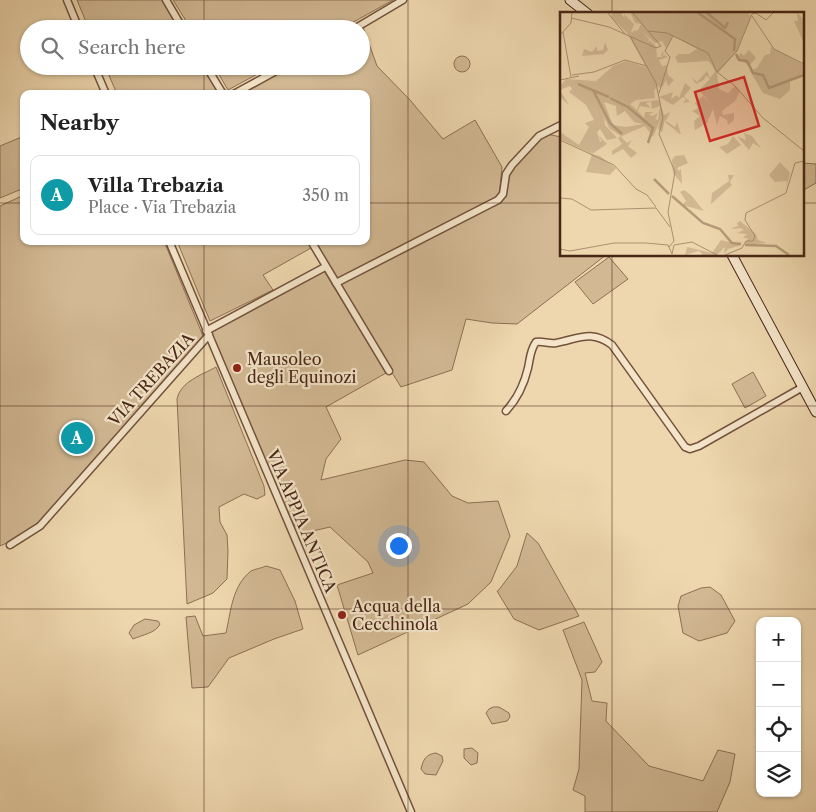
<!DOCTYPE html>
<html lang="en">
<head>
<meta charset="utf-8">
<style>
	:root { --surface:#fff; --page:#f2f2f2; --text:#222; --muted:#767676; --line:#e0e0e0; --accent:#8f2418 }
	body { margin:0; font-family:"Libre Caslon Text",serif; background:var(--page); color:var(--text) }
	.controls { position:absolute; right:15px; bottom:15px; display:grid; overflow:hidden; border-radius:10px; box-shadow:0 1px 4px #0004 }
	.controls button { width:45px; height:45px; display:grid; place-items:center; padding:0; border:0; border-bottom:1px solid var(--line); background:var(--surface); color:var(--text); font:25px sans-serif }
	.you { position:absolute; left:398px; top:545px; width:18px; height:18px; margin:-12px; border:4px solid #fff; border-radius:50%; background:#1a73e8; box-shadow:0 0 0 8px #1a73e833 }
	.badge { display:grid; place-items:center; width:32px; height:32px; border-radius:50%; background:var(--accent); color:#fff; font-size:16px; font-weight:700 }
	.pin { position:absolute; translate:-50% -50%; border:2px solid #fff; box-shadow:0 1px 5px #0006 }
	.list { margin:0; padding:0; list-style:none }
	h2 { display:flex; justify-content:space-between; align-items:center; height:65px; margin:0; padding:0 20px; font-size:21px }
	h2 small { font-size:16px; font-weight:400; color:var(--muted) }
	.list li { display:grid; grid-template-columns:32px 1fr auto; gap:15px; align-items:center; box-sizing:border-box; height:80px; margin:0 10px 10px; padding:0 10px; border:1px solid var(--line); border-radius:10px }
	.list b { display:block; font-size:19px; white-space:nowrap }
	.list p { margin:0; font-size:16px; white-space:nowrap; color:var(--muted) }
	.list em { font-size:16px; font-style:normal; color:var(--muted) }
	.icon { flex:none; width:28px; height:28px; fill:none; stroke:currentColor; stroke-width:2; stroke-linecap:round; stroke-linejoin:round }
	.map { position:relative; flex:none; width:816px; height:812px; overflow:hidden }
	.search { position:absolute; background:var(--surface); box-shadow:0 1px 4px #0004; left:20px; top:20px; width:350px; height:55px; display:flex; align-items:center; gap:12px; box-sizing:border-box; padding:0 18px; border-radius:28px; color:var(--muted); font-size:19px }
	.panel { position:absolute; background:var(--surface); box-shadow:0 1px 4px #0004; left:20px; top:90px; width:350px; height:155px; border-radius:10px }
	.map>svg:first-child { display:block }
</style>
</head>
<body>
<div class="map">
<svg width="816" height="812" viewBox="0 0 816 812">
	<rect width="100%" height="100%" fill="#eed7ae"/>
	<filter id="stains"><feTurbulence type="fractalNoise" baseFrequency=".004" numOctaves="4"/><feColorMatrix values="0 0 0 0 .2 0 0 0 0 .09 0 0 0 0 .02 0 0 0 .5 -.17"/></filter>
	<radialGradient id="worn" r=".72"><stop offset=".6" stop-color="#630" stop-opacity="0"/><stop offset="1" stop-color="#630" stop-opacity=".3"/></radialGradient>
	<g fill="#d2b994" stroke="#8d7054">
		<polygon points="77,0 163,0 180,29 89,29"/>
		<polygon points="173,0 393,0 341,29 191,29"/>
		<path d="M363 27 377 66 410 100 443 139 475 120 502 167 499 198C510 165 519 157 542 133L561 137V255H606L517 324 492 323 466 319 452 370 401 387 336 283 312 241H366V94H241L291 66H361V29H359Z"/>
		<circle cx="462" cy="64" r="8"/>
		<polygon points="105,66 202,66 219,94 117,94"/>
		<polygon points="214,66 272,66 228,90"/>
		<polygon points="24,136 24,188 0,198 0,146"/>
		<polygon points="802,163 816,164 816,183 802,191"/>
		<polygon points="24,195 24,241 164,241 203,336 38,523 11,541 0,546 0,206"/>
		<polygon points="177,241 307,241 311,248 263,275 273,290 210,321"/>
		<polygon points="609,257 628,279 593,304 575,282"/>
		<polygon points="324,271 386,373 326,407 341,439 326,459 321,480 405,460 424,462 452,496 468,503 498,501 510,536 491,582 468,604 358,655 337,585 373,573 368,562 330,527 300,534 286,511 210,331"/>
		<path d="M216 367 264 486 265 495 257 499 244 494 219 507 220 522 227 535 228 551 227 579 213 593 187 604 177 399C181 381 202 375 216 367Z"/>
		<polygon points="753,372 766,396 745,408 732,384"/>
		<polygon points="527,533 538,543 579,616 539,630 514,619 497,591 498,591 517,566"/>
		<path d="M266 566 280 570 295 601 303 629 274 639 229 658 208 687 192 688 186 617 195 616 203 636 226 633C231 611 232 586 251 571 255 569 262 568 266 566Z"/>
		<polygon points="710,587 721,595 735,621 727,633 699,641 683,633 678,606 681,596 701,588"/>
		<path d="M145 619 158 621 160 624C156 633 142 635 133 639L129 633 134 625Z"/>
		<polygon points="584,622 602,662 595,672 585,673 592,701 607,703 606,721 649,766 703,781 718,750 735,754 730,782 717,812 585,812 585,796 573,790 579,769 582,680 563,630"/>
		<polygon points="493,707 499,707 509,713 510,717 507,721 492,724 486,713 489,709"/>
		<polygon points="472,748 478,753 477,763 471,765 464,758 464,749"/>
		<path d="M436 753 442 756 443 761 436 775 425 774 421 769C423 760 426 754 436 753Z"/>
	</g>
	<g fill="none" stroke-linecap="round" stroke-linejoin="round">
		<g stroke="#72523b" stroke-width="9">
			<g id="street">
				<polyline points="67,0 79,29"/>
				<polyline points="166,0 183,29"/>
				<polyline points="354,29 403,0"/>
				<polyline points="94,66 106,94"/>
				<polyline points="206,66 223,94"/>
				<polyline points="234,94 285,66"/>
				<polyline points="169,241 411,812"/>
				<polyline points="311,241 389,371"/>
				<polyline points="336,283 498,200 503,194 506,174 512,165 539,136 561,125"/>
				<polyline points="206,331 325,267"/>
				<path d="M506 411C518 398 524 385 528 368 530 359 530 350 536 342 543 341 549 344 556 343 578 339 591 329 612 345L685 447 690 449 699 446 803 387"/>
				<polyline points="10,545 40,526 209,335"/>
			</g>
		</g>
		<g stroke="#482615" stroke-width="11">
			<g id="secondary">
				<polyline points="570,0 588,14"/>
				<polyline points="732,255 816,412"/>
			</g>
		</g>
		<use href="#street" stroke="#f4e5ca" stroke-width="6"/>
		<use href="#secondary" stroke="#f4e5ca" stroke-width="9"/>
	</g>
	<path fill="none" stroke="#482615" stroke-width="1" stroke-opacity="0.55" d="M204 0V29M408 0V812M612 0V14M204 66V94M0 203H24M366 203H561M802 203H816M204 241V812M612 255V812M0 406H816M0 609H816"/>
	<g fill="#8f2418" stroke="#f4e5ca" stroke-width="2">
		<circle cx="237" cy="368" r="5"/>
		<circle cx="342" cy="615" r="5"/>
	</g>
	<g text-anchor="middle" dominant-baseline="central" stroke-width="4.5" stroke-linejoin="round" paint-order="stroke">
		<g font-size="16" fill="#482615" stroke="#f4e5ca" text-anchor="start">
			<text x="247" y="359">Mausoleo<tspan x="247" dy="18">degli Equinozi</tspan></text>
			<text x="352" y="606">Acqua della<tspan x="352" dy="18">Cecchinola</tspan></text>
		</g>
		<g font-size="16" fill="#482615" stroke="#f4e5ca">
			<text transform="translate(151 379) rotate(-48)">VIA TREBAZIA</text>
			<text transform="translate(302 521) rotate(67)">VIA APPIA ANTICA</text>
		</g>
	</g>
	<g transform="translate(560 12)">
		<rect width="244" height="244" fill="#eed7ae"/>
		<path d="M52 0H62V3L65 6 64 2 74 12 71 20 78 18 81 12 75 11 70 0 188 1 191 4 177 39 157 62 159 77 168 81 175 74 180 79 176 88 162 99 163 103 174 101V108L168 113 167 108 160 104 157 113 153 97 147 111 135 118 134 109 140 104 132 99 138 96 135 91 143 84 154 96 139 78 150 67 146 63 144 68 136 72 131 64 137 70 147 59 150 66 155 60 152 53 148 49 118 51 115 45 119 42H129L137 37 113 24 106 36 102 29 95 31 82 19 89 27 88 31 90 28 96 35 97 45H102L101 42 104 39 103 44 105 43 108 45 99 48 102 54 107 53 108 63 114 68 108 74 106 68 103 74 99 76 98 73 94 79 95 86 76 88 70 92 77 98 80 90 99 88 104 103 110 100 106 109 115 115 117 110 121 122 110 119 119 121 106 111 105 107 102 121 98 116 101 106 93 125 85 114 66 122 61 125 67 131 72 128 68 134 77 141 71 146 63 137 52 143V139L62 132 58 126 61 124 50 117 44 106 45 113 57 126 47 128 40 117 37 120 40 130 42 128 40 127 39 124 47 132 32 142 0 127V120L19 133 29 115 25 111 34 108 26 93 9 80 12 77 10 74 0 78 9 93 1 86 0 74 6 67 36 69 53 54 66 49 86 55 67 21 51 5ZM91 89 92 97 100 94 98 108 95 107 98 101 92 104 89 102 94 100H85L84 106 78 99 80 94 91 96 86 91ZM44 90 56 94 57 104 65 99 74 110 83 112 66 115 53 113ZM237 0 244 8 243 29 234 9H238ZM45 30 48 38 44 42 22 44 24 37 32 40 37 34V39L43 38ZM211 35 244 53V64L230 68V78L220 87 203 81 190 59 197 56 205 43 210 42ZM189 38 196 46 189 54 177 45 181 41 184 44ZM125 71 131 76 124 84 130 90 123 91 126 87 123 85 113 93 99 85 113 80 111 87 117 83 119 86ZM184 121 192 124 201 136 193 131 189 138 177 124 186 128ZM173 124 181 133 167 142 159 135 168 132ZM32 142 40 144 56 156 50 163 26 160ZM124 143 128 151 117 156 119 159 121 157 122 172 113 161 112 148 115 144ZM220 150 230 161 226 177 227 169 215 170 209 163ZM168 163H174L170 170 172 173 151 192 152 181 169 169ZM124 178 131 183 144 199 122 193 126 189 120 180ZM180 209 196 222 198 228 207 231 185 233 188 226H183L187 222 177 221 184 218 180 216 173 217 172 216 178 214 177 211ZM161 228 182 233 168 237 164 242 165 235 157 243H143L139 239 125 243 127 235 152 241Z" fill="#d2b994" fill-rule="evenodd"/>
		<path fill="none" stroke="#b69b7a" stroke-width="2.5" d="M137 0 175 27 174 39M146 0 165 16 168 10M176 42 179 48 187 49 193 61 203 63 209 76 244 63M18 72 49 85M33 78 50 111 62 122M50 86 68 95 93 116 88 131M94 167 109 182M112 184 143 211 160 217 172 231 181 232M185 233 216 234 229 243"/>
		<path fill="none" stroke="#ac9071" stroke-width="1" d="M47 0 65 22M72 0 88 19M192 2 196 1 206 8 214 0M192 4 214 37 244 52M11 6 49 15 96 36 101 34 88 19M88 19 107 21 148 41 157 60 177 39 192 2M3 20 11 65M0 23 11 11 12 0M70 24 96 71 103 106 99 122 115 160 108 200 114 229 109 235M157 60 175 74 203 106 244 139M12 63 34 60 65 48 87 54M0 68 19 64M99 81 110 45 105 39 113 24M0 128 54 153 76 177 87 183 96 195M0 186 12 187 31 198 96 196 110 215M0 237 10 239 54 231H86L108 233 112 242M112 242 114 233 132 230 157 243M165 243 182 236 186 229H193L195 224 185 208 186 201 226 181 235 151 244 149"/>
		<path fill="#d62828" fill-opacity="0.15" stroke="#d62828" stroke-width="2.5" d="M184 65 199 114 150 129 135 80Z"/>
		<rect width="244" height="244" fill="none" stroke="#482615" stroke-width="2.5"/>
	</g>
	<rect width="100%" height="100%" filter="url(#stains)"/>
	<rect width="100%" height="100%" fill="url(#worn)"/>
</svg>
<div class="controls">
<button>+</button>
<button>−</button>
<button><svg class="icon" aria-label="locate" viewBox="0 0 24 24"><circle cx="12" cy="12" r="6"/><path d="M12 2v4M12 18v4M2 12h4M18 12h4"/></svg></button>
<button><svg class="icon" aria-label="layers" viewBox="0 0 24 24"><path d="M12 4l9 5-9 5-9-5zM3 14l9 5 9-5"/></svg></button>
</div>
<div class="you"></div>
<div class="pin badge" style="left:77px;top:438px;background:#0f9aa8">A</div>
<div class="search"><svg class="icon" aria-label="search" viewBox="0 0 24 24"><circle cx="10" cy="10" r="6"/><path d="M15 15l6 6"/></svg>Search here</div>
<section class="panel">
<h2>Nearby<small></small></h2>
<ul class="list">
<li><span class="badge" style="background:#0f9aa8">A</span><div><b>Villa Trebazia</b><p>Place · Via Trebazia</p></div><em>350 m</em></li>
</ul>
</section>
</div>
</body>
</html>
